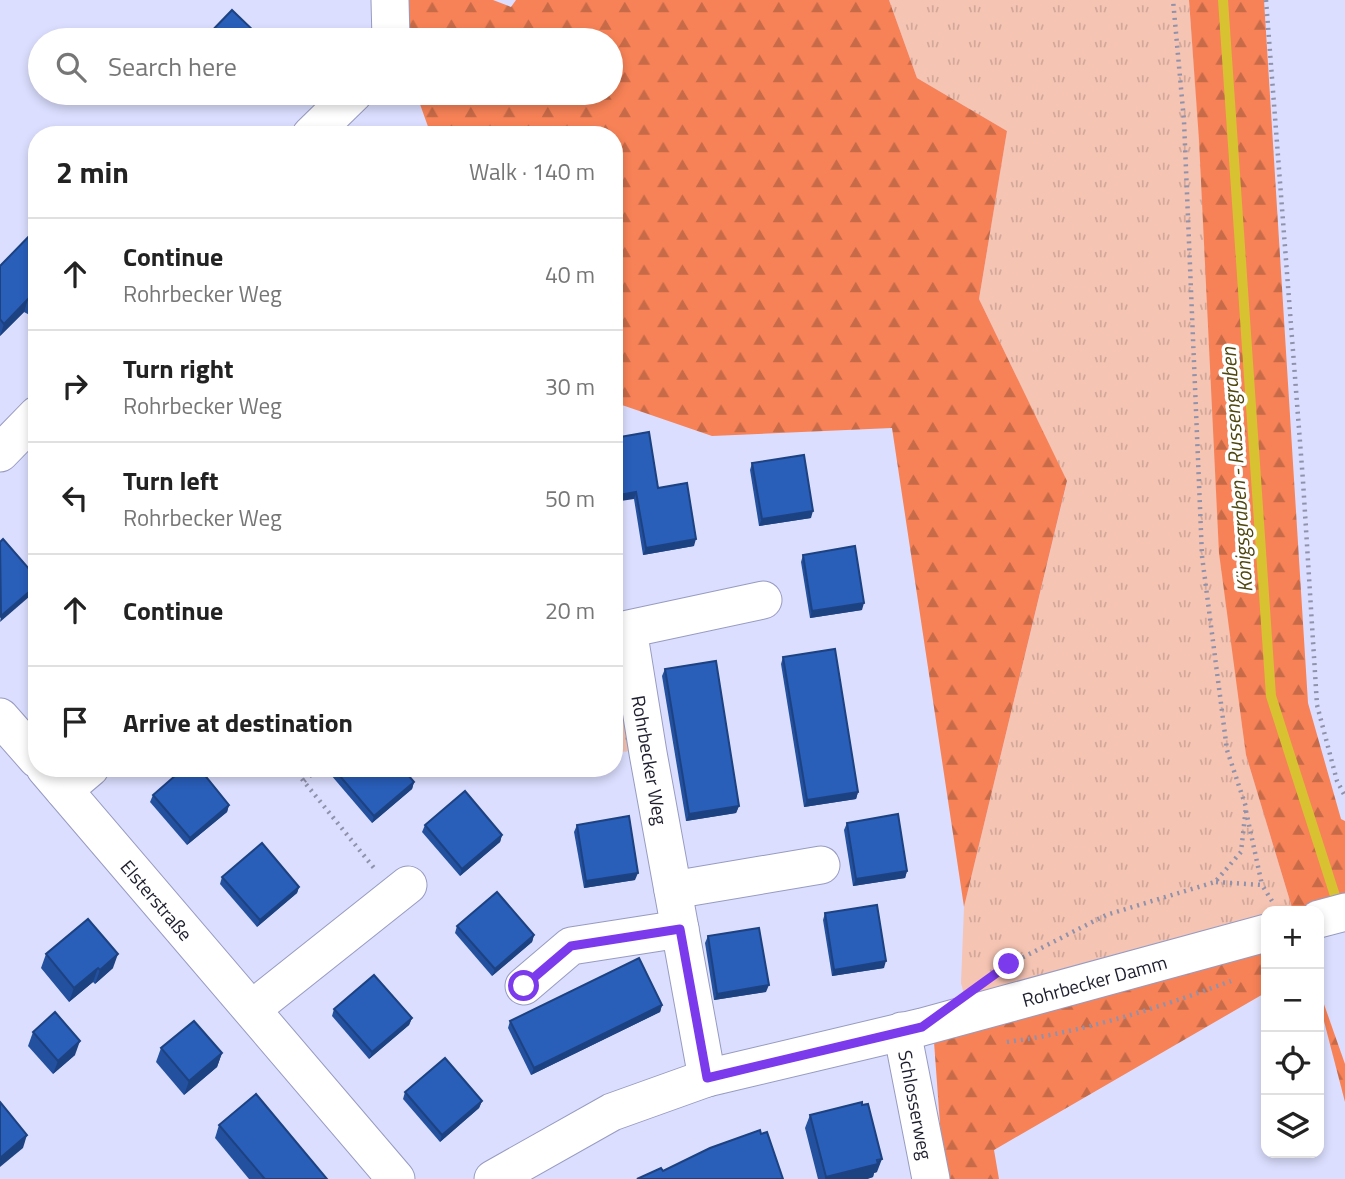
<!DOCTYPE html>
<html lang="en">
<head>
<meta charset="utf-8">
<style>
	:root { --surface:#fff; --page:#f6f6f6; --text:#222; --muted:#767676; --line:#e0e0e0 }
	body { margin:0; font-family:"Titillium Web",sans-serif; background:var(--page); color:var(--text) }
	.controls { position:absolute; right:21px; bottom:21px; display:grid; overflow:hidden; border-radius:14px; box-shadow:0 4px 10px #0003 }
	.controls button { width:63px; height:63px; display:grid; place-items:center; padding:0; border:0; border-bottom:2px solid var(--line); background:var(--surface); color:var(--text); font:35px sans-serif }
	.stop { position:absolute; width:21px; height:21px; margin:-16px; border:5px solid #7c3aed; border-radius:50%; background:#fff }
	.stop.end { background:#7c3aed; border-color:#fff; box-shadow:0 2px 7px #0008 }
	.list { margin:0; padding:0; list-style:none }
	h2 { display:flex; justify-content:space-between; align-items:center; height:91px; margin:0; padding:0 28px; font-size:30px }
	h2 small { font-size:23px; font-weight:400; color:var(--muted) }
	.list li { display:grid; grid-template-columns:46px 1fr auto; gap:21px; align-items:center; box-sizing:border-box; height:112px; padding:0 28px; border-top:2px solid var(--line) }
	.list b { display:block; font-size:26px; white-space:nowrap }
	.list p { margin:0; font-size:23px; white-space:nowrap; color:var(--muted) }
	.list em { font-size:23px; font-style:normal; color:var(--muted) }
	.icon { flex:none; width:38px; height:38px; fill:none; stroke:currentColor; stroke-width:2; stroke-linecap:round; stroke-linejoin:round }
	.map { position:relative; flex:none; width:1345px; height:1179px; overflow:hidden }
	.search { position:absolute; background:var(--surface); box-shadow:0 4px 10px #0003; left:28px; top:28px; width:595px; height:77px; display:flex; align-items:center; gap:18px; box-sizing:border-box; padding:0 24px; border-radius:38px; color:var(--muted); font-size:26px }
	.panel { position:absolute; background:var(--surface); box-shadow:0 4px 10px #0003; left:28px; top:126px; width:595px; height:651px; border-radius:28px }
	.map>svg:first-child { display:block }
</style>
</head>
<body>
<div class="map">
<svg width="1345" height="1179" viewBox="0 0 1345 1179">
	<defs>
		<pattern id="grass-tufts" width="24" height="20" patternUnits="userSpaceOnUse" patternTransform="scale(1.75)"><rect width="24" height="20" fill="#f5c4b3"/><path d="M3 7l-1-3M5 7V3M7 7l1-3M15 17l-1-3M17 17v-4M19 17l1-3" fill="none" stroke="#d2a89a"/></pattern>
		<pattern id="forest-firs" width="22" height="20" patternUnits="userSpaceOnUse" patternTransform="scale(1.75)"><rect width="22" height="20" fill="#f78257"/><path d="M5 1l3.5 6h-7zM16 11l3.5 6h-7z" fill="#c76a48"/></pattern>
		<pattern id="park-dots" width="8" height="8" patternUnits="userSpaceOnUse" patternTransform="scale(1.75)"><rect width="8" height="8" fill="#f5c4b3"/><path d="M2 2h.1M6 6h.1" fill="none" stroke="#d2a89a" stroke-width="1.8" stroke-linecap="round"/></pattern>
	</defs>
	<rect width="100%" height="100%" fill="#dbdefe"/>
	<polygon fill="url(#grass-tufts)" points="889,0 1189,0 1246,755 1293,911 1266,911 1266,921 966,1002 961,983 964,907 1067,482 979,299 1007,131 917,78"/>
	<g fill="url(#forest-firs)">
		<polygon points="399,0 493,0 511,7 516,0 889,0 917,78 1007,131 979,299 1067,481 964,907 892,428 712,436 619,404 614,400 614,135 431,135 416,93 611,93 611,40 406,40"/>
		<polygon points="1189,0 1264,0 1308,703 1341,819 1345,821 1345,901 1305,911 1293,911 1246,755 1219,553 1199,140"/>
		<polygon points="1266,921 1265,993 994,1150 999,1179 944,1179 933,1028"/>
		<polygon points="1319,990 1345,1064 1345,1102 1319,1002"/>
	</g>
	<polygon fill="url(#park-dots)" points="614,642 635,750 614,753"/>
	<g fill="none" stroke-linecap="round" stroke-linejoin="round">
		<polyline stroke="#d8c231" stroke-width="10" points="1223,0 1271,696 1338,905"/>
		<g stroke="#979bc1" stroke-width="39">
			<g id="minor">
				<polyline points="390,0 391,40"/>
				<polyline points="311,135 354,93"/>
				<polyline points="0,453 37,415"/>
				<polyline points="0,717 37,759"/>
				<path id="s1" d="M45 768 396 1179"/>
				<polyline points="64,790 90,768"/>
				<polyline points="673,890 821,865"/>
				<polyline points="1319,919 1345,912"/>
				<polyline points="524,986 571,946 680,929"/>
				<polyline points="252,1009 408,885"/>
				<path id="s2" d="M902 1031 931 1179"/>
				<polyline points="707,1078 648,753 628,629 763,600"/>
				<path id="s3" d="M493 1179 612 1112 707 1078 922 1027 1266 933"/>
			</g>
		</g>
		<g stroke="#9092ab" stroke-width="4.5" stroke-dasharray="2 5" stroke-linecap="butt">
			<polyline points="1266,0 1303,481 1317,705 1337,781 1345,796"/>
			<polyline points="293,768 374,868"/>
			<polyline points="524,768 526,771 544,768"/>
			<polyline points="304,781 319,768"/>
			<polyline points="1246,811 1262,885"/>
			<polyline points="1216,882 1262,885 1272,901"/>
			<polyline points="1004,967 1106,915 1215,882 1241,852 1246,807 1227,750 1202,556 1184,121 1173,0"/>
			<path d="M1007 1042C1084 1032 1158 1008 1231 981"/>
		</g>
		<use href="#minor" stroke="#fff" stroke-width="37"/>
	</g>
	<g fill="#23519f">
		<polygon points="245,93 257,93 251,99"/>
		<polygon points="37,228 37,319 24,312 0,336 0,266"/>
		<polygon points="614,438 658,488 694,546 643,555 634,499"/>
		<polygon points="752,463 811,518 759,526 750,470"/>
		<polygon points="803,555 862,610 810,618 801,562"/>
		<polygon points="37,651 37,668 31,661 33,654"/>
		<polygon points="783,657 858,792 856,799 804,807 781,664"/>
		<polygon points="665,669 739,806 736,813 686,821 662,676"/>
		<polygon points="325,768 402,768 414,782 412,789 372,823"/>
		<polygon points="153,795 229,805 227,812 187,845 150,802"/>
		<polygon points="847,823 907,871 905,878 853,886 844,830"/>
		<polygon points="425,825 502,835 500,842 460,876 422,832"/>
		<polygon points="577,825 635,880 584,888 574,832"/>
		<polygon points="222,877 299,887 297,893 257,927 220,884"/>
		<polygon points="825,913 884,968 832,976 823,920"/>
		<polygon points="457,926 534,935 532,942 492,976 455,933"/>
		<polygon points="708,936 766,992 714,1000 705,943"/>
		<polygon points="46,954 113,968 95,984 93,982 69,1002 41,968"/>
		<polygon points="662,1005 660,1012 531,1075 508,1028 510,1021"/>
		<polygon points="334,1009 412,1018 409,1025 369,1059 332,1016"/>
		<polygon points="33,1032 75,1055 53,1074 28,1046"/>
		<polygon points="161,1048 222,1053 217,1067 184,1095 156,1062"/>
		<polygon points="405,1092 482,1101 479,1108 440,1142 403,1099"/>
		<polygon points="810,1115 877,1172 874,1173 873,1177 867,1179 818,1179 805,1128"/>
		<polygon points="219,1125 327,1179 249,1179 215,1138"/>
	</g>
	<g fill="#1d4282">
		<polygon points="28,299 24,312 0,336 4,324"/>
		<polygon points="636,492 634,499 614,502 614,496"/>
		<polygon points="813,511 811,518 759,526 762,519"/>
		<polygon points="696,539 694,546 643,555 646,548"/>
		<polygon points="37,585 37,590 0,622 1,616"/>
		<polygon points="864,603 862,610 810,618 812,611"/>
		<polygon points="414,782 412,789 372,823 374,816"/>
		<polygon points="858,792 856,799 804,807 807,800"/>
		<polygon points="229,805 227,812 187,845 190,838"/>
		<polygon points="739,806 736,813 686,821 689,814"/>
		<polygon points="502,835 500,842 460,876 462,869"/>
		<polygon points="907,871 905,878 853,886 856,879"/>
		<polygon points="638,873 635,880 584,888 586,881"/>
		<polygon points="299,887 297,893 257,927 260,920"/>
		<polygon points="534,935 532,942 492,976 495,969"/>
		<polygon points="118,954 113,968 95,984 100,970"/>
		<polygon points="886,961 884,968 832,976 834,970"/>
		<polygon points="98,968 93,982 69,1002 74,988"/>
		<polygon points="769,985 766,992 714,1000 717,994"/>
		<polygon points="662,1005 660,1012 531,1075 534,1068"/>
		<polygon points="412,1018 409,1025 369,1059 372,1052"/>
		<polygon points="80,1041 75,1055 53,1074 58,1061"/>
		<polygon points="222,1053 217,1067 184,1095 189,1081"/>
		<polygon points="482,1101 479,1108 440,1142 442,1135"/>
		<polygon points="27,1135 23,1148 0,1167 0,1158"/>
		<polygon points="882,1159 877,1172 874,1173 873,1177 867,1179 825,1179 826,1177"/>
	</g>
	<g fill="#295eb9" stroke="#1d4282" stroke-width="2">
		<polygon points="232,10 263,40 205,40 204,39"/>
		<polygon points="37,228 37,304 28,299 4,324 0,319 0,266"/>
		<polygon points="649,432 658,488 687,483 696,539 646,548 636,492 614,496 614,438"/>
		<polygon points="804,455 813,511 762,519 752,463"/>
		<polygon points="3,539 37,578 37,585 1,616 0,542"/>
		<polygon points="855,546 864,603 812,611 803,555"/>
		<polygon points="835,649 858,792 807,800 783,657"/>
		<polygon points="716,661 739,806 689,814 665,669"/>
		<polygon points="184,768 199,768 229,805 190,838 153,795"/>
		<polygon points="333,768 402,768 414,782 374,816"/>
		<polygon points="465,791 502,835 462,869 425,825"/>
		<polygon points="898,814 907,871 856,879 847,823"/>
		<polygon points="629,816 638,873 586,881 577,825"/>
		<polygon points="262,843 299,887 260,920 222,877"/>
		<polygon points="497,892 534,935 495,969 457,926"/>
		<polygon points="877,905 886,961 834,970 825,913"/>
		<polygon points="88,919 118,954 100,970 98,968 74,988 46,954"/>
		<polygon points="759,928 769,985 717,994 708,936"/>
		<polygon points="639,958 662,1005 534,1068 510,1021"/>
		<polygon points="374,975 412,1018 372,1052 334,1009"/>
		<polygon points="55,1012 80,1041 58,1061 33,1032"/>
		<polygon points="194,1021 222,1053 189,1081 161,1048"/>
		<polygon points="445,1058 482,1101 442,1135 405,1092"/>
		<polygon points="256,1094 327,1179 263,1179 264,1178 219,1125"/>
		<polygon points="0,1102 27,1135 0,1158"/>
		<polygon points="862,1102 862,1105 868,1104 882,1159 877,1160 878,1164 826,1177 810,1115"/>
		<polygon points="760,1130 761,1134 767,1132 783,1179 637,1179 661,1168 663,1171 710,1148"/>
	</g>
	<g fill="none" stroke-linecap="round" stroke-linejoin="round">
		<polyline stroke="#7c3aed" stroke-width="9" points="524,986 571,946 680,929 707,1078 922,1027 1009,964"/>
	</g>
	<g text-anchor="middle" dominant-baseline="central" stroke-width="7" stroke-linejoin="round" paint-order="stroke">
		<g font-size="19" fill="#1e1f2e" stroke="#fff">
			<text transform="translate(650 760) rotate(80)">Rohrbecker Weg</text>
			<text stroke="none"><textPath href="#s1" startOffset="173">Elsterstraße</textPath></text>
			<text stroke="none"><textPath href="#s3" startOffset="637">Rohrbecker Damm</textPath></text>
			<text stroke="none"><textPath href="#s2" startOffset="75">Schlosserweg</textPath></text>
		</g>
		<g font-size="21" font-style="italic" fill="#50470f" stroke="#fff">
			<text transform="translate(1236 470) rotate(-94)">Königsgraben - Russengraben</text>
		</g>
	</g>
</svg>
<div class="controls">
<button>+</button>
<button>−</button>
<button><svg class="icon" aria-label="locate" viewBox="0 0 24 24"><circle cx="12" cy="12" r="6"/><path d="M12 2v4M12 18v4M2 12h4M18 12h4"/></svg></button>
<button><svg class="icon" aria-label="layers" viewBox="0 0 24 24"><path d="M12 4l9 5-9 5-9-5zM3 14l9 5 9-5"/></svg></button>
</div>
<div class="stop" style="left:524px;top:986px"></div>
<div class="stop end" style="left:1009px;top:964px"></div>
<div class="search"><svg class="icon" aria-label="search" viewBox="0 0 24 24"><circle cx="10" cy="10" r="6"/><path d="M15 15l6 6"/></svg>Search here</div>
<section class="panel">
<h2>2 min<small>Walk · 140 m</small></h2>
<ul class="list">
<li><svg class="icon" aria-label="ahead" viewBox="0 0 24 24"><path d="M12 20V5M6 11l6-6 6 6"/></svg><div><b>Continue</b><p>Rohrbecker Weg</p></div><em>40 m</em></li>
<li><svg class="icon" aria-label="right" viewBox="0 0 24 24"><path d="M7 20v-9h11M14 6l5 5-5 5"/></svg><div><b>Turn right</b><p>Rohrbecker Weg</p></div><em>30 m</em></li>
<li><svg class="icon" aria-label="left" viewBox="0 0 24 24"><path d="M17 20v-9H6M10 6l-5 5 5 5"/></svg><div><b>Turn left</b><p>Rohrbecker Weg</p></div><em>50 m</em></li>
<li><svg class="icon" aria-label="ahead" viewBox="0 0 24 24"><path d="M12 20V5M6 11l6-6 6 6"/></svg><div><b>Continue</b></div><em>20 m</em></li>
<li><svg class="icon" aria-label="arrive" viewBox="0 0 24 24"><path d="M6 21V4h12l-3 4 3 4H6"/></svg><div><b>Arrive at destination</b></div></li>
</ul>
</section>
</div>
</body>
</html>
